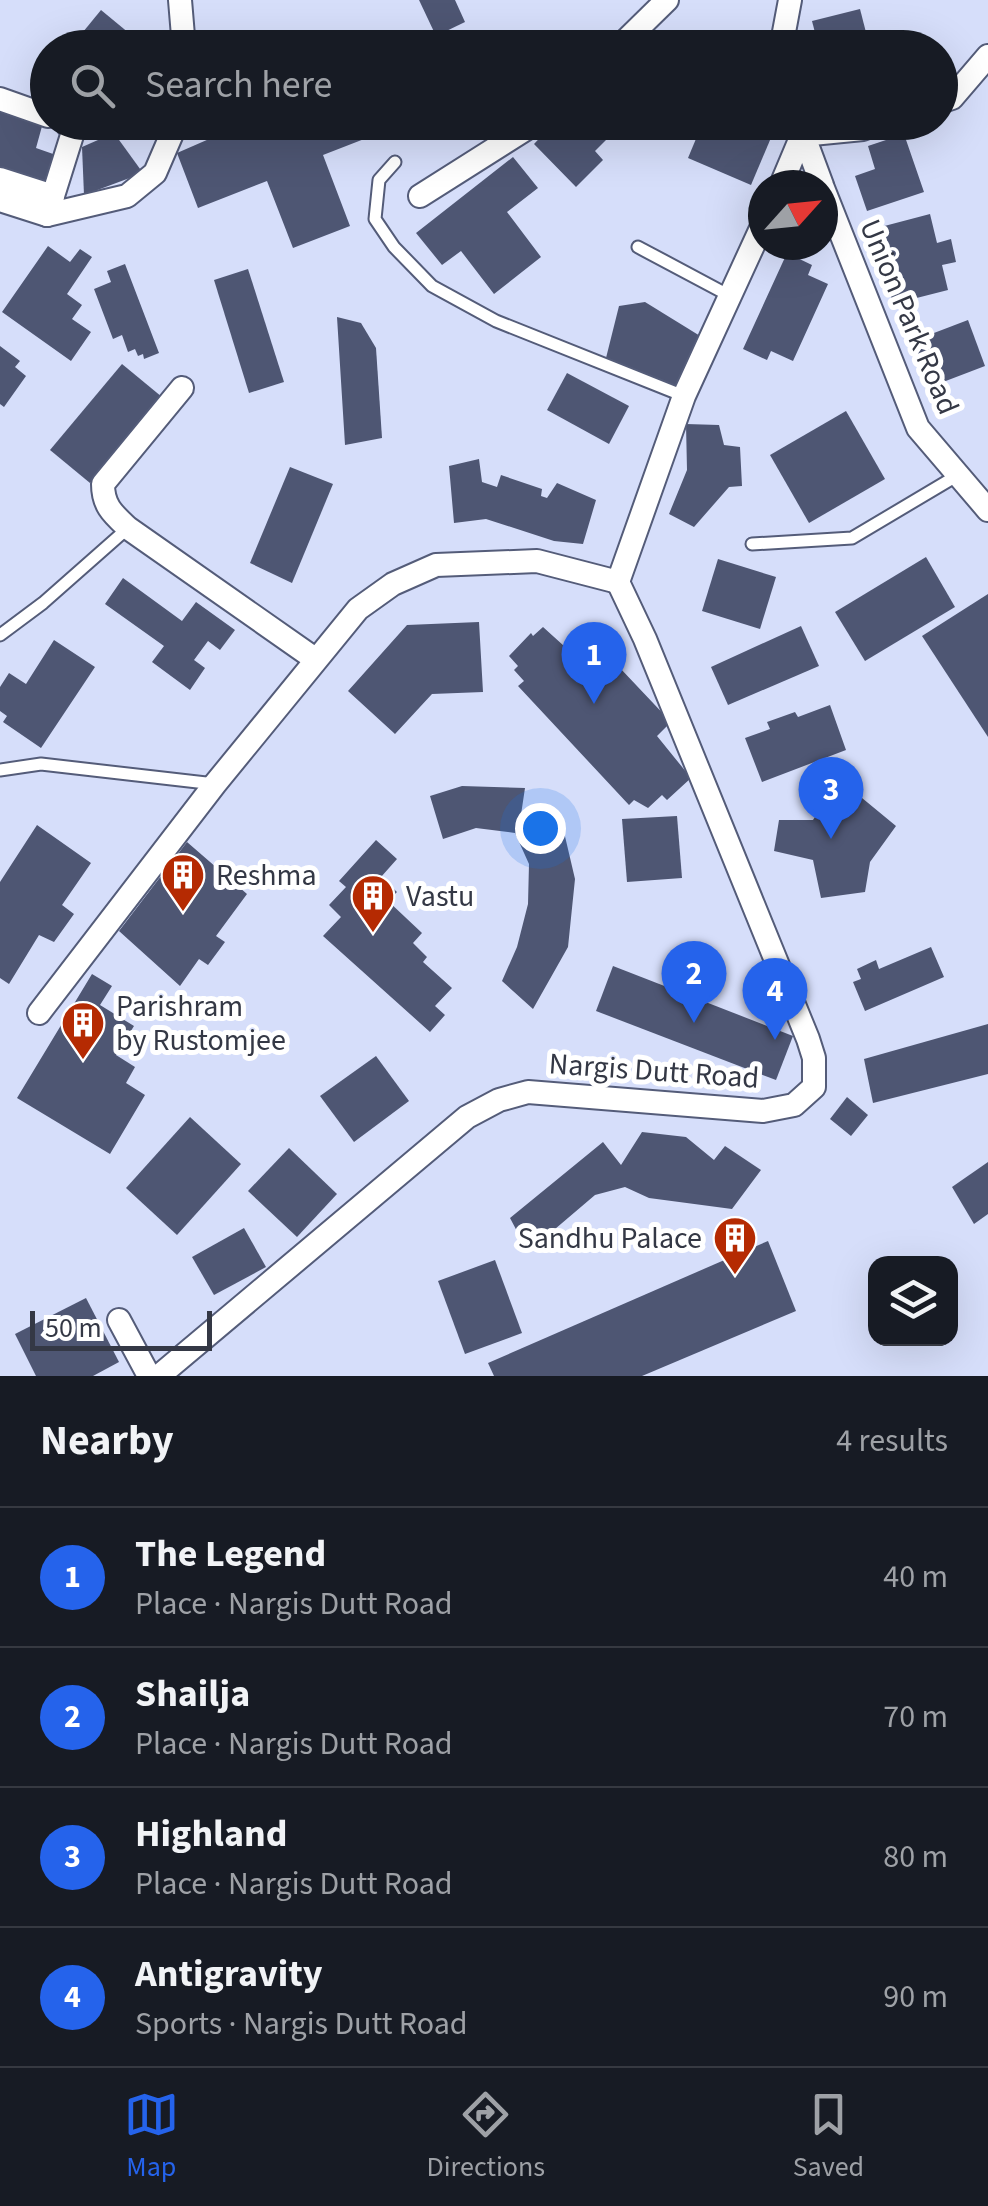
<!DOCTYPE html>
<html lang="en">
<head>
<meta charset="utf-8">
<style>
	:root { --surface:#171b24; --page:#20242c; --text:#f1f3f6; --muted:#9ea1a6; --line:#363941; --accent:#2563eb }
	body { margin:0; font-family:"Source Sans 3",sans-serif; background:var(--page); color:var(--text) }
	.controls { position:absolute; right:30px; bottom:30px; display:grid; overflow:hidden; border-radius:20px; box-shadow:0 10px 40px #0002 }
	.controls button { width:90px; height:90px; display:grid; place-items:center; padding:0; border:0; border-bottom:2px solid var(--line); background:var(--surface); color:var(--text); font:50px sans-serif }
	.compass { position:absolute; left:748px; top:170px; width:90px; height:90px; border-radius:50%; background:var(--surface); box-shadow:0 10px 40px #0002; rotate:63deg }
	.scale { position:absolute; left:30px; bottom:25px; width:182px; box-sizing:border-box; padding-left:10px; border:5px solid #343845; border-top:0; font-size:28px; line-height:35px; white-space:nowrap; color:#343845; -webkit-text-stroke:8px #fff; paint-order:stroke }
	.you { position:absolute; left:540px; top:828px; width:35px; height:35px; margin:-25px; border:8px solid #fff; border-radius:50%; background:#1a73e8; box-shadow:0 0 0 15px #1a73e833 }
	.badge { display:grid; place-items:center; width:65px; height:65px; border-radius:50%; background:var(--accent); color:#fff; font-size:32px; font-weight:700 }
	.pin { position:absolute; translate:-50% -82px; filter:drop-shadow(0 2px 5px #0008) }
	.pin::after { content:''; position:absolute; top:52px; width:35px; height:30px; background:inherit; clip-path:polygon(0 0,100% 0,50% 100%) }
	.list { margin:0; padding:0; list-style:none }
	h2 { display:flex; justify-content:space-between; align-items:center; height:130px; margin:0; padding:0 40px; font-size:42px }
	h2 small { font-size:32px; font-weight:400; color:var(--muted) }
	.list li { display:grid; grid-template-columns:65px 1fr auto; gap:30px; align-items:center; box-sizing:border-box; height:140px; padding:0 40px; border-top:2px solid var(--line) }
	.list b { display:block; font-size:38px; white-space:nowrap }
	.list p { margin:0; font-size:32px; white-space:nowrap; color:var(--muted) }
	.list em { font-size:32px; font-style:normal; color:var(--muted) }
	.icon { flex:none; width:55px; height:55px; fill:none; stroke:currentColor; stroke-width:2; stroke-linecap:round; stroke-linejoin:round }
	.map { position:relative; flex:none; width:988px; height:1376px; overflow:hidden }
	.search { position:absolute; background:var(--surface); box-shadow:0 10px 40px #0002; left:30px; right:30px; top:30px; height:110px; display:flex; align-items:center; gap:25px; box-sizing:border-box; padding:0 35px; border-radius:55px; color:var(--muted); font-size:38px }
	.sheet { height:690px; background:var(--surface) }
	nav { display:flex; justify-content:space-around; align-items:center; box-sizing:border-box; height:140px; border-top:2px solid var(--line); background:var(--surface); font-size:28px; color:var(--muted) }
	nav a { display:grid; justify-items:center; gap:5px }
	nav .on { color:var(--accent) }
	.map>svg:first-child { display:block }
</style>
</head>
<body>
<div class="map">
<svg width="988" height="1376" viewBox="0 0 988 1376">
	<rect width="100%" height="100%" fill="#d6defa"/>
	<g fill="#4e5673">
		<polygon points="419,0 455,0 465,22 436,36"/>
		<polygon points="860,9 870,48 819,48 812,21"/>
		<polygon points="101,10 147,48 80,48 74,43"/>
		<polygon points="283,34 288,48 249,48 249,47"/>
		<polygon points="0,108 44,119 36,148 56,155 46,192 0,177"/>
		<polygon points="248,122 393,122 395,127 323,155 350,226 293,248 267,181 198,208 177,153"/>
		<polygon points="555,122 624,122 595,151 603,160 576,187 534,144"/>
		<polygon points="703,122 768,122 776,126 751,185 688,158"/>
		<polygon points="114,133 143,173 84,195 82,147"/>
		<polygon points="904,134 924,192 867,211 855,176 875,169 868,146"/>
		<polygon points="513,157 538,188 507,212 541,257 494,294 461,251 442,265 416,233"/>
		<polygon points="930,214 937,243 951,239 956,262 942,265 948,290 893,304 873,229"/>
		<polygon points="48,246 70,262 80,249 92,257 67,294 82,305 72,319 91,332 71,361 2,312"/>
		<polygon points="787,253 812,265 808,275 828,284 793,361 771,351 767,360 743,349"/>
		<polygon points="125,264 159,353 144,359 143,354 138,356 135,349 128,352 122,335 113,339 94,289 111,282 107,271"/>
		<polygon points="248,269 284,382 249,393 214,280"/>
		<polygon points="645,302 705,339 680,389 606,358 619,306"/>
		<polygon points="337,317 361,323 376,348 382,438 345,445"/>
		<polygon points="968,320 985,366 930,387 913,341"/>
		<polygon points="0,346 20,361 15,367 26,376 4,407 0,404"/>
		<polygon points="122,364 162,397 90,483 50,450"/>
		<polygon points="567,373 629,406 609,444 547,410"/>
		<polygon points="846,411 885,479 809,523 770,455"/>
		<polygon points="686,424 719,425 724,445 740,447 742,486 729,487 694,527 669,514 687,470"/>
		<polygon points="479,459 482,482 497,487 501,475 542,489 541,496 547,498 557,483 596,500 583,544 554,541 486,519 454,523 449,466"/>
		<polygon points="290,467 333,484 292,583 250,563"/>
		<polygon points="926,557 955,607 865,661 835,612"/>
		<polygon points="718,559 776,577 760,629 702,611"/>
		<polygon points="123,578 182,621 196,602 235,630 220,650 208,641 194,660 205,668 190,690 152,662 164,646 105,604"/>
		<polygon points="988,594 988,737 922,636"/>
		<polygon points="479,622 483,692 432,694 395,734 348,691 407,625"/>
		<polygon points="801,626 819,666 728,705 711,667"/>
		<polygon points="543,627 585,665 602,649 671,722 657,736 691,778 667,800 662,795 648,808 634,800 629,805 518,686 524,681 514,670 518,666 509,656 531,633 533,636"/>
		<polygon points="54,640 95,667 41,748 3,722 7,716 0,711 0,687 9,673 26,684"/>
		<polygon points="830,705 846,750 762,782 745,738 770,729 767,722 795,712 798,717"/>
		<polygon points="839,779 896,826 870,862 865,892 821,898 813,860 774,851 779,820 813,820"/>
		<polygon points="462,786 525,788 519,828 560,815 575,879 568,947 533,1009 502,981 517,947 528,904 529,864 515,833 476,828 443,839 430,796"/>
		<polygon points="677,816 682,878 627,882 622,819"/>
		<polygon points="37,825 91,863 62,905 74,914 54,942 39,935 9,984 0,978 0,882"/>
		<polygon points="376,840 397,859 381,877 397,892 388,901 422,933 413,943 427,957 423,962 452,988 435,1006 445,1015 430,1032 323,936 341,917 329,905 346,887 339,881"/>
		<polygon points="187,842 247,894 216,936 225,942 208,965 199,959 180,986 119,931"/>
		<polygon points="931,947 944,977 865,1011 853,982 861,979 857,969 876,960 879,969"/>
		<polygon points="613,966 793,1036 776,1080 596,1011"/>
		<polygon points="92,974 112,986 100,1005 134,1026 116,1055 135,1067 126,1083 145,1095 110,1154 17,1098"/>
		<polygon points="988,1024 988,1074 873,1103 864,1059"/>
		<polygon points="376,1056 409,1101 354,1142 320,1096"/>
		<polygon points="847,1097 868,1115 851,1136 830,1119"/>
		<polygon points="190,1117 241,1164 177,1235 126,1188"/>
		<polygon points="642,1132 686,1137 714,1160 725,1146 761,1170 732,1209 649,1198 625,1187 595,1195 528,1252 510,1218 603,1142 621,1165"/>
		<polygon points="289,1148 337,1194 297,1237 248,1191"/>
		<polygon points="988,1162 988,1214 974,1224 952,1187"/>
		<polygon points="244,1228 266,1267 214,1295 192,1257"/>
		<polygon points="768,1241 796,1311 642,1376 494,1376 488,1363"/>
		<polygon points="495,1260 522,1333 465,1354 438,1281"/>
		<polygon points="86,1298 119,1362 93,1376 36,1376 15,1334"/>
	</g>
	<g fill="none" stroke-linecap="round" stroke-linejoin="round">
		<g stroke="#545c79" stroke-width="15">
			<g id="service">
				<polyline points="395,162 379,180 375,219 394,247 432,286 496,321 684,396"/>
				<polyline points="638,247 730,296"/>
				<polyline points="752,544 852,538 958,475"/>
				<polyline points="0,635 43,603 128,528"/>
				<polyline points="0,770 41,764 215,784"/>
			</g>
		</g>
		<g stroke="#545c79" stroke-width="26">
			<g id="minor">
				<polyline points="180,0 184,48"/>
				<polyline points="618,48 667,0"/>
				<polyline points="781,48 790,0"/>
				<polyline points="0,99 48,116"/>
				<polyline points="940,102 952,98 988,56"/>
				<polyline points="799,123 822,185"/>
				<polyline points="802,135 863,129 881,122"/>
				<polyline points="0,179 53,196"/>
				<polyline points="781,185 802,135"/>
				<polyline points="823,188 918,428 988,510"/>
				<polyline points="420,196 537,122"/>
				<polyline points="0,200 47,215 127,196 155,173 177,122"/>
				<polyline points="47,215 73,132 65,122"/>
				<path d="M182 388 103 484C103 506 113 514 128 528L315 659"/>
				<polyline points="39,1013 215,784 358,609 393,584 436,565 537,561 618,582"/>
				<polyline points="119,1320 149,1376"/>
				<polyline points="159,1376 467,1117 499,1100 528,1092 763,1111 794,1105 814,1087 814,1058 808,1039 645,639 618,582 684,396 763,224"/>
			</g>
		</g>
		<use href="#service" stroke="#fff" stroke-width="11"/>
		<use href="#minor" stroke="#fff" stroke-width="22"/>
	</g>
	<defs>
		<g id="building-pin" transform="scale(2.25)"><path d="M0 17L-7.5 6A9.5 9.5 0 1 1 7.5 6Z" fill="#b52a02" stroke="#fff"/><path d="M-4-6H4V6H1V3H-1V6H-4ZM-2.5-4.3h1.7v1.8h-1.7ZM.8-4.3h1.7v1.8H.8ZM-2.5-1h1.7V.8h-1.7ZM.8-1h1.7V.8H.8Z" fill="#fff"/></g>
	</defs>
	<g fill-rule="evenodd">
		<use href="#building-pin" x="183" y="875"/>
		<use href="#building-pin" x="373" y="896"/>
		<use href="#building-pin" x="83" y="1023"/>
		<use href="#building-pin" x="735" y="1238"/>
	</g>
	<g text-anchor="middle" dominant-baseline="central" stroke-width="10" stroke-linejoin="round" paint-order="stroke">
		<g font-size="30" fill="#343845" stroke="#fff">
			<text transform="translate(909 317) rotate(67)">Union Park Road</text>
			<text transform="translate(654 1071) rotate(4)">Nargis Dutt Road</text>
		</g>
		<g font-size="30" fill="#343845" stroke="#fff" text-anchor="start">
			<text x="216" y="875">Reshma</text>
			<text x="406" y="896">Vastu</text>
			<text x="116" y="1006">Parishram<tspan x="116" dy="34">by Rustomjee</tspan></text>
			<text x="702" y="1238" text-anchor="end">Sandhu Palace</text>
		</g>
	</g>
</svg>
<div class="controls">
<button><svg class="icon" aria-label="layers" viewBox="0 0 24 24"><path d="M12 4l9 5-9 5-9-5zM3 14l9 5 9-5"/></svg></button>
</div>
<svg class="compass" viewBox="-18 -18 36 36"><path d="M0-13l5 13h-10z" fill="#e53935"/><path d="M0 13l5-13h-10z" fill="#9ea1a6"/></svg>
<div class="scale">50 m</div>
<div class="you"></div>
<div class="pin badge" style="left:594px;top:704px">1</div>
<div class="pin badge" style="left:694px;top:1023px">2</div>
<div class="pin badge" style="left:831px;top:839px">3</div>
<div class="pin badge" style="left:775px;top:1040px">4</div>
<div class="search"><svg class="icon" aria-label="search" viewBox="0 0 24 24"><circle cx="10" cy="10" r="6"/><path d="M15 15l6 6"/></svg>Search here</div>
</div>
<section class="sheet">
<h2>Nearby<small>4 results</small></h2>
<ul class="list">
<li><span class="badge">1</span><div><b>The Legend</b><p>Place · Nargis Dutt Road</p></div><em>40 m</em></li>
<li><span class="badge">2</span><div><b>Shailja</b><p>Place · Nargis Dutt Road</p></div><em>70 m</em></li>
<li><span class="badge">3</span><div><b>Highland</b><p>Place · Nargis Dutt Road</p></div><em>80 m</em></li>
<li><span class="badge">4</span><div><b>Antigravity</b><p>Sports · Nargis Dutt Road</p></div><em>90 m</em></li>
</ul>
</section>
<nav>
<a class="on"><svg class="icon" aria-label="map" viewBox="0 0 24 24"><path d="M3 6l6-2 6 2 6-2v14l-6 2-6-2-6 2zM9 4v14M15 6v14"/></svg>Map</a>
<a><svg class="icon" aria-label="directions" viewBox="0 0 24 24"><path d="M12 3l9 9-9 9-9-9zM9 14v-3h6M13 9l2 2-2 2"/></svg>Directions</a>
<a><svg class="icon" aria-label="saved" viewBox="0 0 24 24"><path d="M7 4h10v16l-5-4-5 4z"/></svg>Saved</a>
</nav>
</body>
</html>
